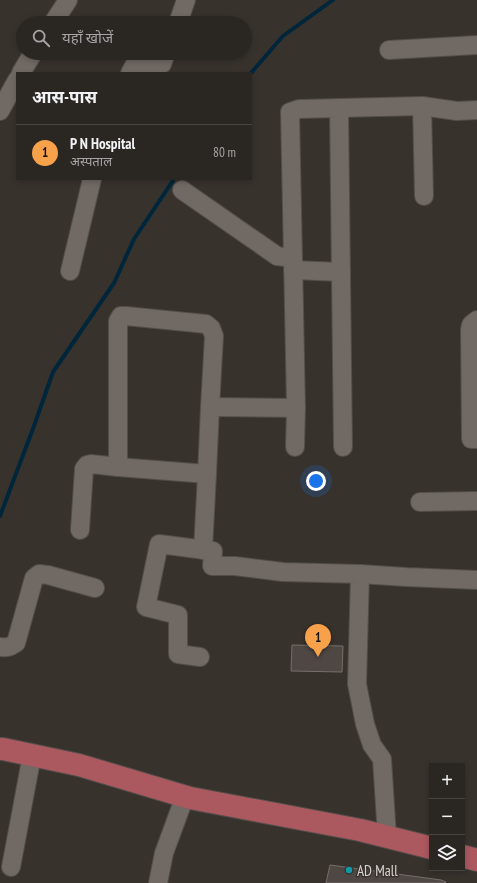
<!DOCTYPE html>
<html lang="hi">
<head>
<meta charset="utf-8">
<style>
	:root { --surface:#2a2622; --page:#36322f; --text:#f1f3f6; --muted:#a5a5a5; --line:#464340; --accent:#f8a14b }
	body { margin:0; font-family:"PT Sans Narrow","Noto Sans Devanagari",sans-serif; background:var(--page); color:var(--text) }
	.controls { position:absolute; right:12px; bottom:12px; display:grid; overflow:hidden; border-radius:0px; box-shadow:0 2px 6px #0003 }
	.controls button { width:36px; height:36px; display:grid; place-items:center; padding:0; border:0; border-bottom:1px solid var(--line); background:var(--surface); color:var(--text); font:20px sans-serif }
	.you { position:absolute; left:316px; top:481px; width:14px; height:14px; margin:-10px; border:3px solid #fff; border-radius:50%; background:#1a73e8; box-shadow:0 0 0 6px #1a73e833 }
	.badge { display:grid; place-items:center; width:26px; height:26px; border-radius:50%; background:var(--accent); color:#111; font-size:13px; font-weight:700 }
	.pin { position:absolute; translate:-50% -33px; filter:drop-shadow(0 1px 2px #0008) }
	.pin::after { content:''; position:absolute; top:21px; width:14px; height:12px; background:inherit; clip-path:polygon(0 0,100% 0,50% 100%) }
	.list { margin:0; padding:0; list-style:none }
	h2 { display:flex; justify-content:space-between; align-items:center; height:52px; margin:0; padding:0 16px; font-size:17px }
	h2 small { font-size:13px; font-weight:400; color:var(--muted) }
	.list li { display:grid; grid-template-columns:26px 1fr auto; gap:12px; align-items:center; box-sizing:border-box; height:56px; padding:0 16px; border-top:1px solid var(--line) }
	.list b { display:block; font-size:15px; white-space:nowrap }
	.list p { margin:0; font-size:13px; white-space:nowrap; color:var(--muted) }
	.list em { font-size:13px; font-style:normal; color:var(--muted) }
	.icon { flex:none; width:22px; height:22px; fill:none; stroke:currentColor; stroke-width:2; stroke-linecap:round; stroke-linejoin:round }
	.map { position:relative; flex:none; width:477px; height:883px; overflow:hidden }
	.search { position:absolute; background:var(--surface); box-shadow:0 2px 6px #0003; left:16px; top:16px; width:236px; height:44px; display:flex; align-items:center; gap:10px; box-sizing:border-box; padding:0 14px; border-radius:22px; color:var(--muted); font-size:15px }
	.panel { position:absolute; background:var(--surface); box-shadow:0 2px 6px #0003; left:16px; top:72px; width:236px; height:108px; border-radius:0px }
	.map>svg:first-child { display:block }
</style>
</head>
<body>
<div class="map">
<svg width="477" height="883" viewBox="0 0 477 883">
	<rect width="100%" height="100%" fill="#38322d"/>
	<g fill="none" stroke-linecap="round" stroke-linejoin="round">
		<g stroke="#00263c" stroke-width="4">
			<polyline points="251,73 283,36 333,0"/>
			<polyline points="0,516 34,426 53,372 114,283 134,239 174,179"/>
		</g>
	</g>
	<g fill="#4f4744" stroke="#766e6b">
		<polygon points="292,645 343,646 342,672 291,671"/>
		<polygon points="330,865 441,880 446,882 445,883 326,883"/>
	</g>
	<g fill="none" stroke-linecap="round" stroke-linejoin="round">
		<g stroke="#534e4a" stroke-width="20">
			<g id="minor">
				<polyline points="53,23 68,0"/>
				<polyline points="178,23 186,0"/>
				<polyline points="389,50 477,45"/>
				<polyline points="21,73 33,53"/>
				<path d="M130 73 135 64C144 61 153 67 162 64L166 53"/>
				<polyline points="422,106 424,196"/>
				<polyline points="339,108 343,447"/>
				<polyline points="0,111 17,80"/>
				<polyline points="182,190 277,256 293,258 296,408 295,447"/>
				<polyline points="293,258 290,112 299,109 422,106 457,111 477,110"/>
				<polyline points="293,270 341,272"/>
				<polyline points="70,271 92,179"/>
				<polyline points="477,320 471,325 470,330 471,439 477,439"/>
				<polyline points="210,407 296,408"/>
				<polyline points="118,467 118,321 121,316 126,316 206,324 211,328 214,336 210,407 207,474"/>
				<polyline points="420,502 477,501"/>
				<polyline points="80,530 84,469 87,465 91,464 118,467 207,474 203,550"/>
				<polyline points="360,574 406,577 477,580"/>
				<path d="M0 647C7 648 10 647 16 643L34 578 39 574 48 575 95 588"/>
				<polyline points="200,657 178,654 178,615 146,607 159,544 213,551 212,566 235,566 283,572 360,574 357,684 365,724 372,745 382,759 387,836"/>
				<polyline points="11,867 32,755"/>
				<polyline points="158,883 164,853 185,796"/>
			</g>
		</g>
		<g stroke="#534e4a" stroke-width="24">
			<g id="major">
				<polyline points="0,749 3,749 79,765 190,798 360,830 432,848"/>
				<polyline points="462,856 477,860"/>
			</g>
		</g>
		<use href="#minor" stroke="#706964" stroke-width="18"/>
		<use href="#major" stroke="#ac585f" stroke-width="22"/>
	</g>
	<circle fill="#0f9aa8" stroke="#38322d" stroke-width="1.5" cx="349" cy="870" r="4"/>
	<g text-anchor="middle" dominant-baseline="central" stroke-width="3" stroke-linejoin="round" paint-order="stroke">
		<g font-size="15" fill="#d8d4d1" stroke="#38322d" text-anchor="start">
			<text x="357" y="870">AD Mall</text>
		</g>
	</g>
</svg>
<div class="controls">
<button>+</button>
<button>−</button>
<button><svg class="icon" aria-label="layers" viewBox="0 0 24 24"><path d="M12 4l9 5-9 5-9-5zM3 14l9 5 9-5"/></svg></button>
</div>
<div class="you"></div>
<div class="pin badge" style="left:318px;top:657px">1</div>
<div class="search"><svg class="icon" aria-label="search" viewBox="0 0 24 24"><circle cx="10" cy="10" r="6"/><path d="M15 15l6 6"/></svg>यहाँ खोजें</div>
<section class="panel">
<h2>आस-पास<small></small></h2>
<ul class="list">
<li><span class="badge">1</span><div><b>P N Hospital</b><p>अस्पताल</p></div><em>80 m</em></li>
</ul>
</section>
</div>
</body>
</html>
